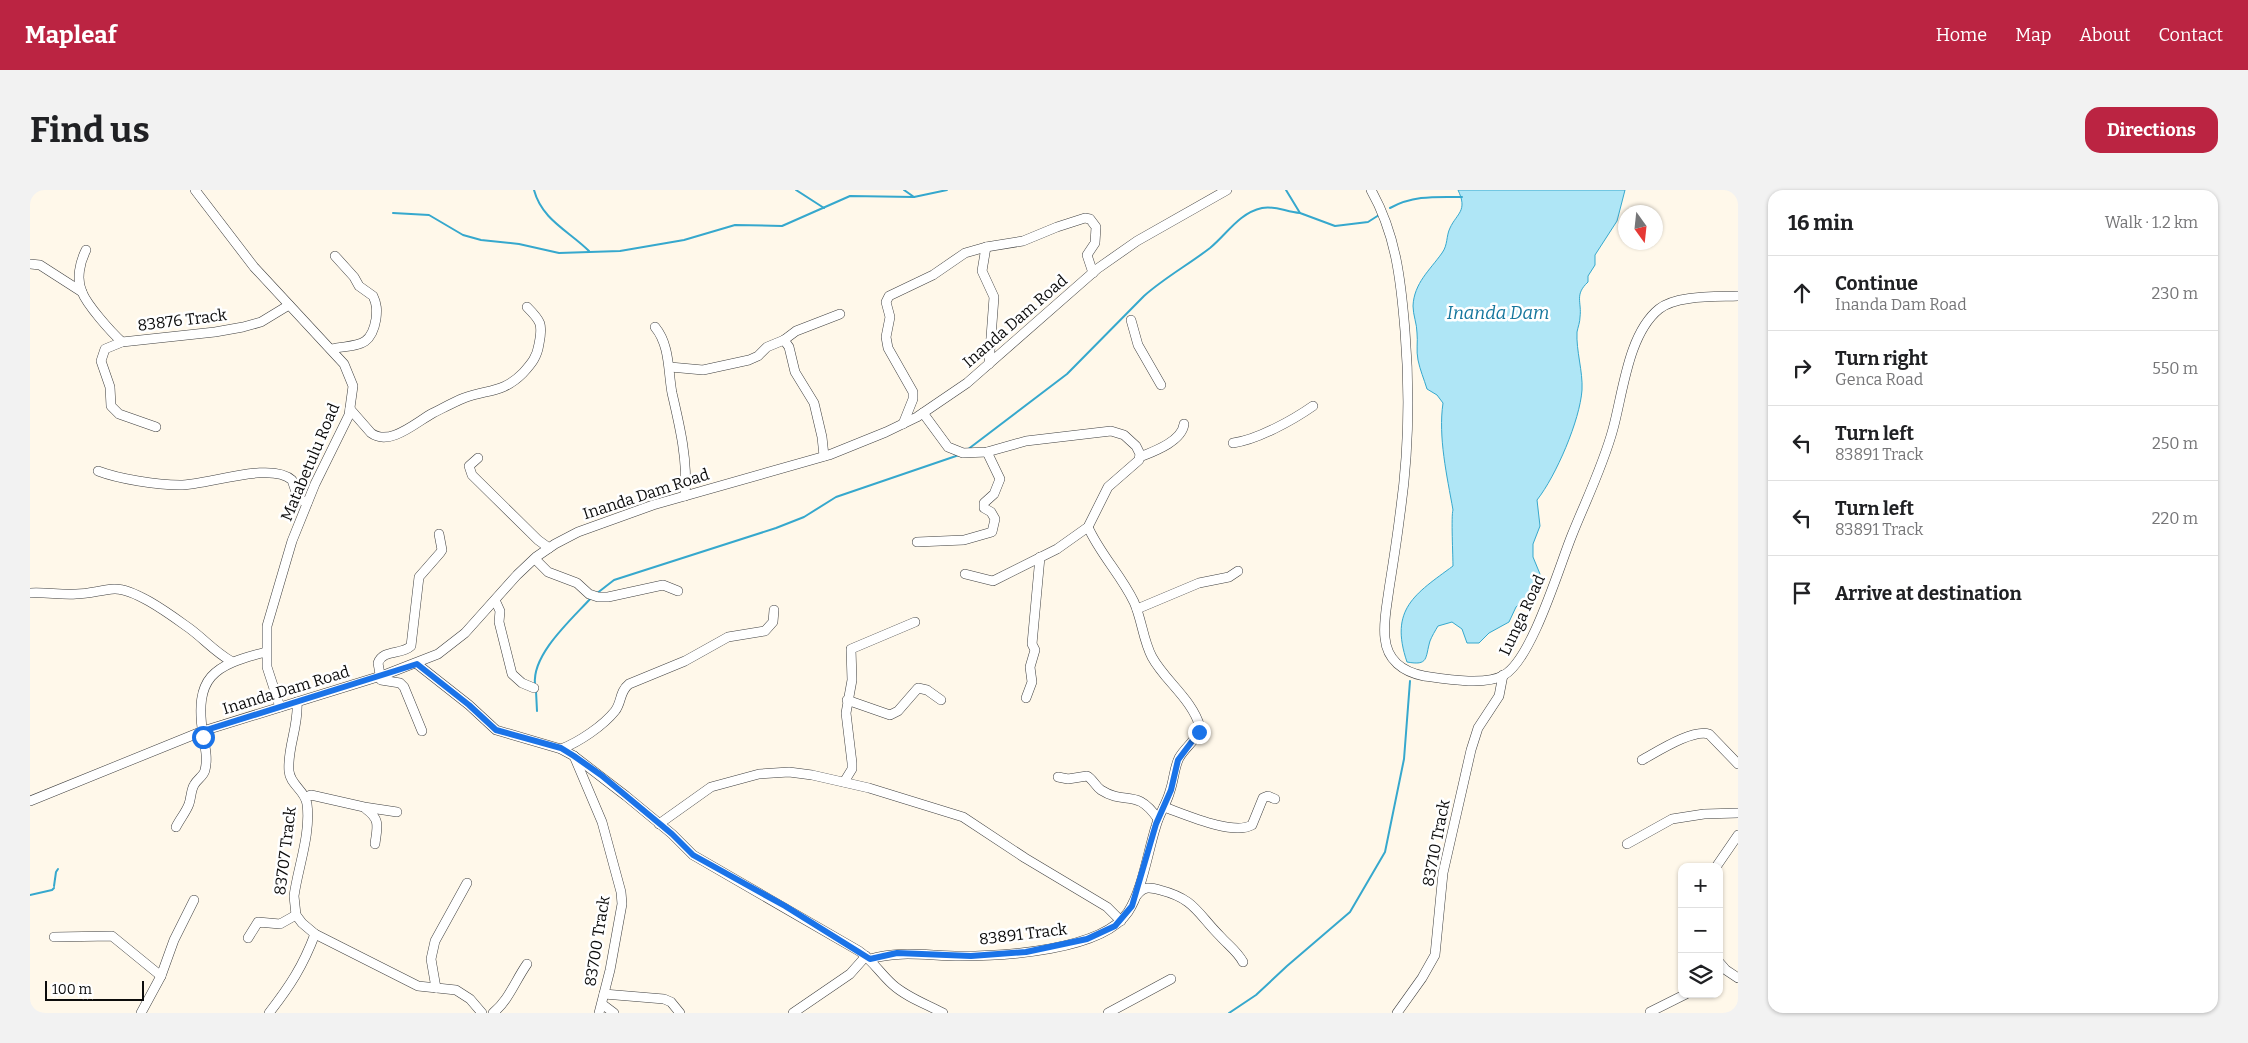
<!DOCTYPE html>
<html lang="en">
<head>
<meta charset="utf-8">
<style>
	:root { --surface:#fff; --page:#f2f2f2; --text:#202124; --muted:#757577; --line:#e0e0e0; --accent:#bb2442 }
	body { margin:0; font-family:Bitter,serif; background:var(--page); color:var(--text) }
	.controls { position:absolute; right:15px; bottom:15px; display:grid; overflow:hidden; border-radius:10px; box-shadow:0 1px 4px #0004 }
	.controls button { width:45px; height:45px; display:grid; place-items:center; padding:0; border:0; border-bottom:1px solid var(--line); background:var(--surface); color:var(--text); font:25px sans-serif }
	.compass { position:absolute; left:1588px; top:15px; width:45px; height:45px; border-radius:50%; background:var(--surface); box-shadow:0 1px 4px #0004; rotate:165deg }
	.scale { position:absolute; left:15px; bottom:12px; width:99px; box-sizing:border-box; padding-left:5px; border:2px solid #0c0c0c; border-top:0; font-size:14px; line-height:18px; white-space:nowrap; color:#0c0c0c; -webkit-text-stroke:4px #fff; paint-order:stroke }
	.stop { position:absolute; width:15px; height:15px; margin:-11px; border:4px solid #1a73e8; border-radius:50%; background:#fff }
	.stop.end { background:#1a73e8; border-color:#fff; box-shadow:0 1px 5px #0008 }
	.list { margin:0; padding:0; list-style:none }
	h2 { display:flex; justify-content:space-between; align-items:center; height:65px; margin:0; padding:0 20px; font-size:21px }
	h2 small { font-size:16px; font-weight:400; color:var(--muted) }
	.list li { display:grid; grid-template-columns:32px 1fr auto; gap:15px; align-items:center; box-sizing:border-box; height:75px; padding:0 20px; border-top:1px solid var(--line) }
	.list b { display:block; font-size:19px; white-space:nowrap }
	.list p { margin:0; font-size:16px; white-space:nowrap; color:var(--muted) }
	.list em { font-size:16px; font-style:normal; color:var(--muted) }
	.icon { flex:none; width:28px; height:28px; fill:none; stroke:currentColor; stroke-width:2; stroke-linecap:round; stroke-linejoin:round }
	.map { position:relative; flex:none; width:1708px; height:823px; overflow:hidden; border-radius:15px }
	header { display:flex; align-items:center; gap:30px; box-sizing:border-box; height:70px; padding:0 25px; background:var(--accent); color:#fff }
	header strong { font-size:24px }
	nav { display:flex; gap:28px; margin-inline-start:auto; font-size:18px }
	.intro { display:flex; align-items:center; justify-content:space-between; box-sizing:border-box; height:120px; padding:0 30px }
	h1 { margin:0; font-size:35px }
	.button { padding:12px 22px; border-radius:15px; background:var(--accent); color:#fff; font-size:18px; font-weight:700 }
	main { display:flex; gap:30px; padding:0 30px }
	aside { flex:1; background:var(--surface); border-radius:15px; box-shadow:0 1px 4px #0004 }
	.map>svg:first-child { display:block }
</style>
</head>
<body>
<header>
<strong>Mapleaf</strong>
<nav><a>Home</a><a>Map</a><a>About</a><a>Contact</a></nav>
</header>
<div class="intro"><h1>Find us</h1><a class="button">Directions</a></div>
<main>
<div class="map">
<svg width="1708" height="823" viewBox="0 0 1708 823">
	<rect width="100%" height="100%" fill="#fff8ea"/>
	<path fill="#afe6f6" stroke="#36a8cd" d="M1428 0H1595L1587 31 1565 65V75L1558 86V92C1544 105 1552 112 1550 127 1550 132 1548 137 1547 142 1546 161 1553 181 1552 200 1550 230 1526 286 1507 310L1510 336 1503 354V367L1510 384 1504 402 1486 417 1479 432 1459 443 1449 453H1437L1432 439 1422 432 1408 436C1405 441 1402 446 1400 451 1395 468 1399 476 1377 472 1359 419 1385 404 1423 376 1423 367 1421 325 1423 320 1417 286 1408 247 1413 213L1407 205 1397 199C1394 189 1390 180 1388 170 1386 161 1388 151 1387 143 1387 134 1383 125 1383 116 1384 93 1400 80 1412 63 1418 55 1416 46 1420 38 1427 23 1438 21 1428 0Z"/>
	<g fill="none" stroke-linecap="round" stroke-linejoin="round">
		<g stroke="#36a8cd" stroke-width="2">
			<path d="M504 0C512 30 539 41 559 61"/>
			<polyline points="766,0 794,18"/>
			<polyline points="874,0 884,7"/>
			<polyline points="1256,0 1270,23 1305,36 1338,32 1349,25"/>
			<path d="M1360 18C1384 5 1406 7 1432 7"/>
			<polyline points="363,23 399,25 433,45 451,50 489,54 529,63 590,61 654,50 705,35 752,36 820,6 884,7 917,0"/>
			<path d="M937 260 1037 184 1114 106C1134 88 1158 75 1180 58 1197 44 1209 23 1232 18 1245 15 1256 22 1270 23"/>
			<polyline points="566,404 584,390 746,338 774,327 806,307 929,265"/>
			<path d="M505 494C502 464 542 429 561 408"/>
			<polyline points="506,501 507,521"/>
			<polyline points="24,696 26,682 28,679"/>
			<polyline points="0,705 22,700 24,698"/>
			<polyline points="1199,823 1226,805 1257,776 1320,722 1355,662 1374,569 1380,491"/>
		</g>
		<g stroke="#3f3f3f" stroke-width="10">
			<g id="minor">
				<polyline points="165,0 224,77 314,174 323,196 319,225 285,294 262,351 237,436 237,477 250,517"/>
				<path d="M1341 0C1366 44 1371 91 1375 141 1380 203 1379 262 1370 324 1367 349 1363 374 1359 399 1357 415 1353 432 1355 448 1357 470 1373 482 1394 486 1415 489 1456 496 1474 485 1502 469 1529 377 1542 345 1556 310 1573 276 1583 239 1593 203 1598 144 1629 119 1646 105 1686 107 1708 106"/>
				<polyline points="956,57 952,81 964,107 959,174"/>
				<path d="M56 60C50 72 46 89 52 102 57 115 81 142 92 152"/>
				<polyline points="0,74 10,75 52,102"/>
				<polyline points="1101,130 1108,155 1131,195"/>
				<path d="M625 137C640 155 638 181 642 203 650 237 658 271 655 306"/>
				<polyline points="754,150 759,157 765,182 784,213 792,247 794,266"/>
				<path d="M301 159C326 154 341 159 346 129 347 120 347 114 343 106L329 96 324 87 305 66"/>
				<polyline points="640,177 673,180 719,170 728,166 737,157 754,150 766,141 810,124"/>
				<path d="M320 219 341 243C360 257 386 232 403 223 413 218 424 212 434 208 459 199 473 203 493 183 502 173 507 167 509 154 513 134 511 131 497 117"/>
				<polyline points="893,223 918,257 933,263 957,262 996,251 1081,241 1094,245 1106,256 1110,264 1109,270 1078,297 1058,337 1027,359 963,391 935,384"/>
				<polyline points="873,234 883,209 883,202 858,158 856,147 860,127 856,112 859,106 903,85 935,63 956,57 993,51 1027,37 1055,28 1060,29 1066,37 1065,53 1057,65 1063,83"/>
				<polyline points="126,237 89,224 81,216 80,197 71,171 75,159 92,152 185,142 213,137 231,132 259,115"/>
				<path d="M1203 253C1227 250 1263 230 1283 216"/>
				<path d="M1110 267C1125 261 1152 251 1154 234"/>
				<polyline points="448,268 439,276 442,285 508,350 519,358"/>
				<path d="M68 281C89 289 127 295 150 295 178 295 241 271 262 290L268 308 277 313"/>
				<polyline points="887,352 934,350 962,342 965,329 961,322 954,318 954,313 964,304 970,289 957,262"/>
				<polyline points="505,369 518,382 547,393 559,404 568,407 578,407 633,395 648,401"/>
				<path d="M0 403C16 402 30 405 46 404 59 404 71 400 84 399 105 398 142 426 159 438 174 449 185 462 201 471"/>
				<polyline points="465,410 470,421 469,432 482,484 492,493 504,498"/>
				<polyline points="1107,419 1169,393 1199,387 1208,381"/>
				<path d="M387 474 439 515 466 540 531 559 544 566 596 606 642 644 663 665 829 761C842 770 850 783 862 794 876 807 896 814 913 823"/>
				<polyline points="996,508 1002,492 1000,477 1005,460 1002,454 1010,367"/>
				<polyline points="817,510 860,525 868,521 888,498 897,500 911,510"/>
				<path d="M267 512C269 536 257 558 259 581 260 595 275 600 277 614 281 644 268 677 264 706L266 725 272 733 285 744 388 796 426 800 440 809 452 823"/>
				<path d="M392 541 374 497 370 493 351 490 348 473C353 459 372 465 381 456L389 387 410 363 412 360 409 344"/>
				<path d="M531 559C549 552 573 536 585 521 592 512 589 502 599 494L655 471 698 447 735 441 743 432 744 420"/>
				<polyline points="544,566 572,632 591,702 592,714 580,780 569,823"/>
				<path d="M1612 570C1627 562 1662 539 1679 544L1708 574"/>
				<path d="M1028 587 1038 589 1057 586C1063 589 1065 596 1071 600 1096 616 1106 597 1128 629"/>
				<polyline points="814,592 822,579 822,573 816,523 822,490 821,459 885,432"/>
				<polyline points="276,607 281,605 334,617 367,622"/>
				<polyline points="0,611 173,541 354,485 408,464 435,443 487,385 506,367 525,354 548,342 623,315 799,265 856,242 887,227 937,193 1067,79 1107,51 1197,0"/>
				<path d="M1134 617C1154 624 1203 646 1222 635L1233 608 1238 606 1245 609"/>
				<path d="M336 619C351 630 347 637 345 654"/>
				<polyline points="629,634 681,597 729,584 759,582 782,585 839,598 933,627 995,668 1077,717 1091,731"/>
				<path d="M146 637C150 629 156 622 159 614 161 608 161 600 164 595 167 589 174 586 175 580 178 568 175 557 173 545 164 487 183 475 236 462"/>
				<polyline points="1597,654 1642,629 1674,624 1708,623"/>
				<polyline points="1686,677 1708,645"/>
				<path d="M1107 705C1114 696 1120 697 1130 700 1165 709 1167 723 1190 746 1198 755 1207 761 1213 772"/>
				<polyline points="24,747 82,746 131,786"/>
				<polyline points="218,748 228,732 250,734 266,725"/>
				<path d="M840 769C871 760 899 766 930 766 973 766 1072 761 1098 722 1112 701 1118 661 1126 636 1129 624 1137 613 1140 601 1144 590 1144 578 1149 568 1155 557 1168 549 1170 537 1162 509 1135 491 1122 467 1113 450 1112 430 1104 412 1091 385 1070 364 1058 337"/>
				<polyline points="1689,772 1696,780 1708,788"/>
				<polyline points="406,798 401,769 405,751 437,693"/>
				<polyline points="574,804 634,809 641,812 650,823"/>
				<polyline points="572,814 584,823"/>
				<polyline points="1620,822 1656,804"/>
				<polyline points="111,823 131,786 144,750 164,710"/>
				<path d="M239 823C260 796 273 776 285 744"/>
				<path d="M463 823C479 810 485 791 497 774"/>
				<polyline points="763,823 820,784 836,766"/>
				<polyline points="1078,823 1141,789"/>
				<polyline points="1367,823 1392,788 1405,765 1413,683 1441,560 1448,538 1469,506 1473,485"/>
			</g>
		</g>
		<use href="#minor" stroke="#fff" stroke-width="9"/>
	</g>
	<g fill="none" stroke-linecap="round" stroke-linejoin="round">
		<polyline stroke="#1a73e8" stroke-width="6" points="173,547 173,541 387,474 439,515 466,540 531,558 544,566 571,585 642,644 663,665 755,716 840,769 867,763 941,766 996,762 1057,749 1085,736 1102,716 1126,634 1141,600 1148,570 1169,542"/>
	</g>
	<g text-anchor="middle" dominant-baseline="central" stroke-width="5" stroke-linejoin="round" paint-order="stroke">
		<g font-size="16" fill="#0c0c0c" stroke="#fff">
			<text transform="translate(152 130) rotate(-7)">83876 Track</text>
			<text transform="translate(985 131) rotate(-41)">Inanda Dam Road</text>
			<text transform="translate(280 272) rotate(-67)">Matabetulu Road</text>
			<text transform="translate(616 304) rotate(-18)">Inanda Dam Road</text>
			<text transform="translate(1492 425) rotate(-65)">Lunga Road</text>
			<text transform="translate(256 500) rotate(-17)">Inanda Dam Road</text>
			<text transform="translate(1406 653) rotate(-79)">83710 Track</text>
			<text transform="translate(255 661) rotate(-83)">83707 Track</text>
			<text transform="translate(993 744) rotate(-7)">83891 Track</text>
			<text transform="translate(567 751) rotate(-81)">83700 Track</text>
		</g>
		<g font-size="18" font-style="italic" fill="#15769d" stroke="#fff">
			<text x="1468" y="123">Inanda Dam</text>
		</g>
	</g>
</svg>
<div class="controls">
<button>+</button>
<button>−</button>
<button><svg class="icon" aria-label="layers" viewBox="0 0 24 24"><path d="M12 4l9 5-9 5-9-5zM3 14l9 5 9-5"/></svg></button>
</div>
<svg class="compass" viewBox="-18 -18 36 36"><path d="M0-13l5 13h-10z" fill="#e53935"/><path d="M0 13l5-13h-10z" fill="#757577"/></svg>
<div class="scale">100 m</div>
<div class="stop" style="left:173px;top:547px"></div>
<div class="stop end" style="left:1169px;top:542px"></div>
</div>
<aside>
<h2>16 min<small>Walk · 1.2 km</small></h2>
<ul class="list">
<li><svg class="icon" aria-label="ahead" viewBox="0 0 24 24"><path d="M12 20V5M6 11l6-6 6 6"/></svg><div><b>Continue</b><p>Inanda Dam Road</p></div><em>230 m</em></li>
<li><svg class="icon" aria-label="right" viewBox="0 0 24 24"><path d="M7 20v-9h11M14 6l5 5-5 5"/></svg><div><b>Turn right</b><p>Genca Road</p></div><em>550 m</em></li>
<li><svg class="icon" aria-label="left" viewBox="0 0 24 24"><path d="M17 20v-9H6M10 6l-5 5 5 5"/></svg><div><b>Turn left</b><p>83891 Track</p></div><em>250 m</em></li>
<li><svg class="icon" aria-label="left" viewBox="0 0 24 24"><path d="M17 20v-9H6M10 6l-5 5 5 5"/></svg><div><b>Turn left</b><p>83891 Track</p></div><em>220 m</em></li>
<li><svg class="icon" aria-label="arrive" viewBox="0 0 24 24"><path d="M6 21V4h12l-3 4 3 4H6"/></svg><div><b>Arrive at destination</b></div></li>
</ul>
</aside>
</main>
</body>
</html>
